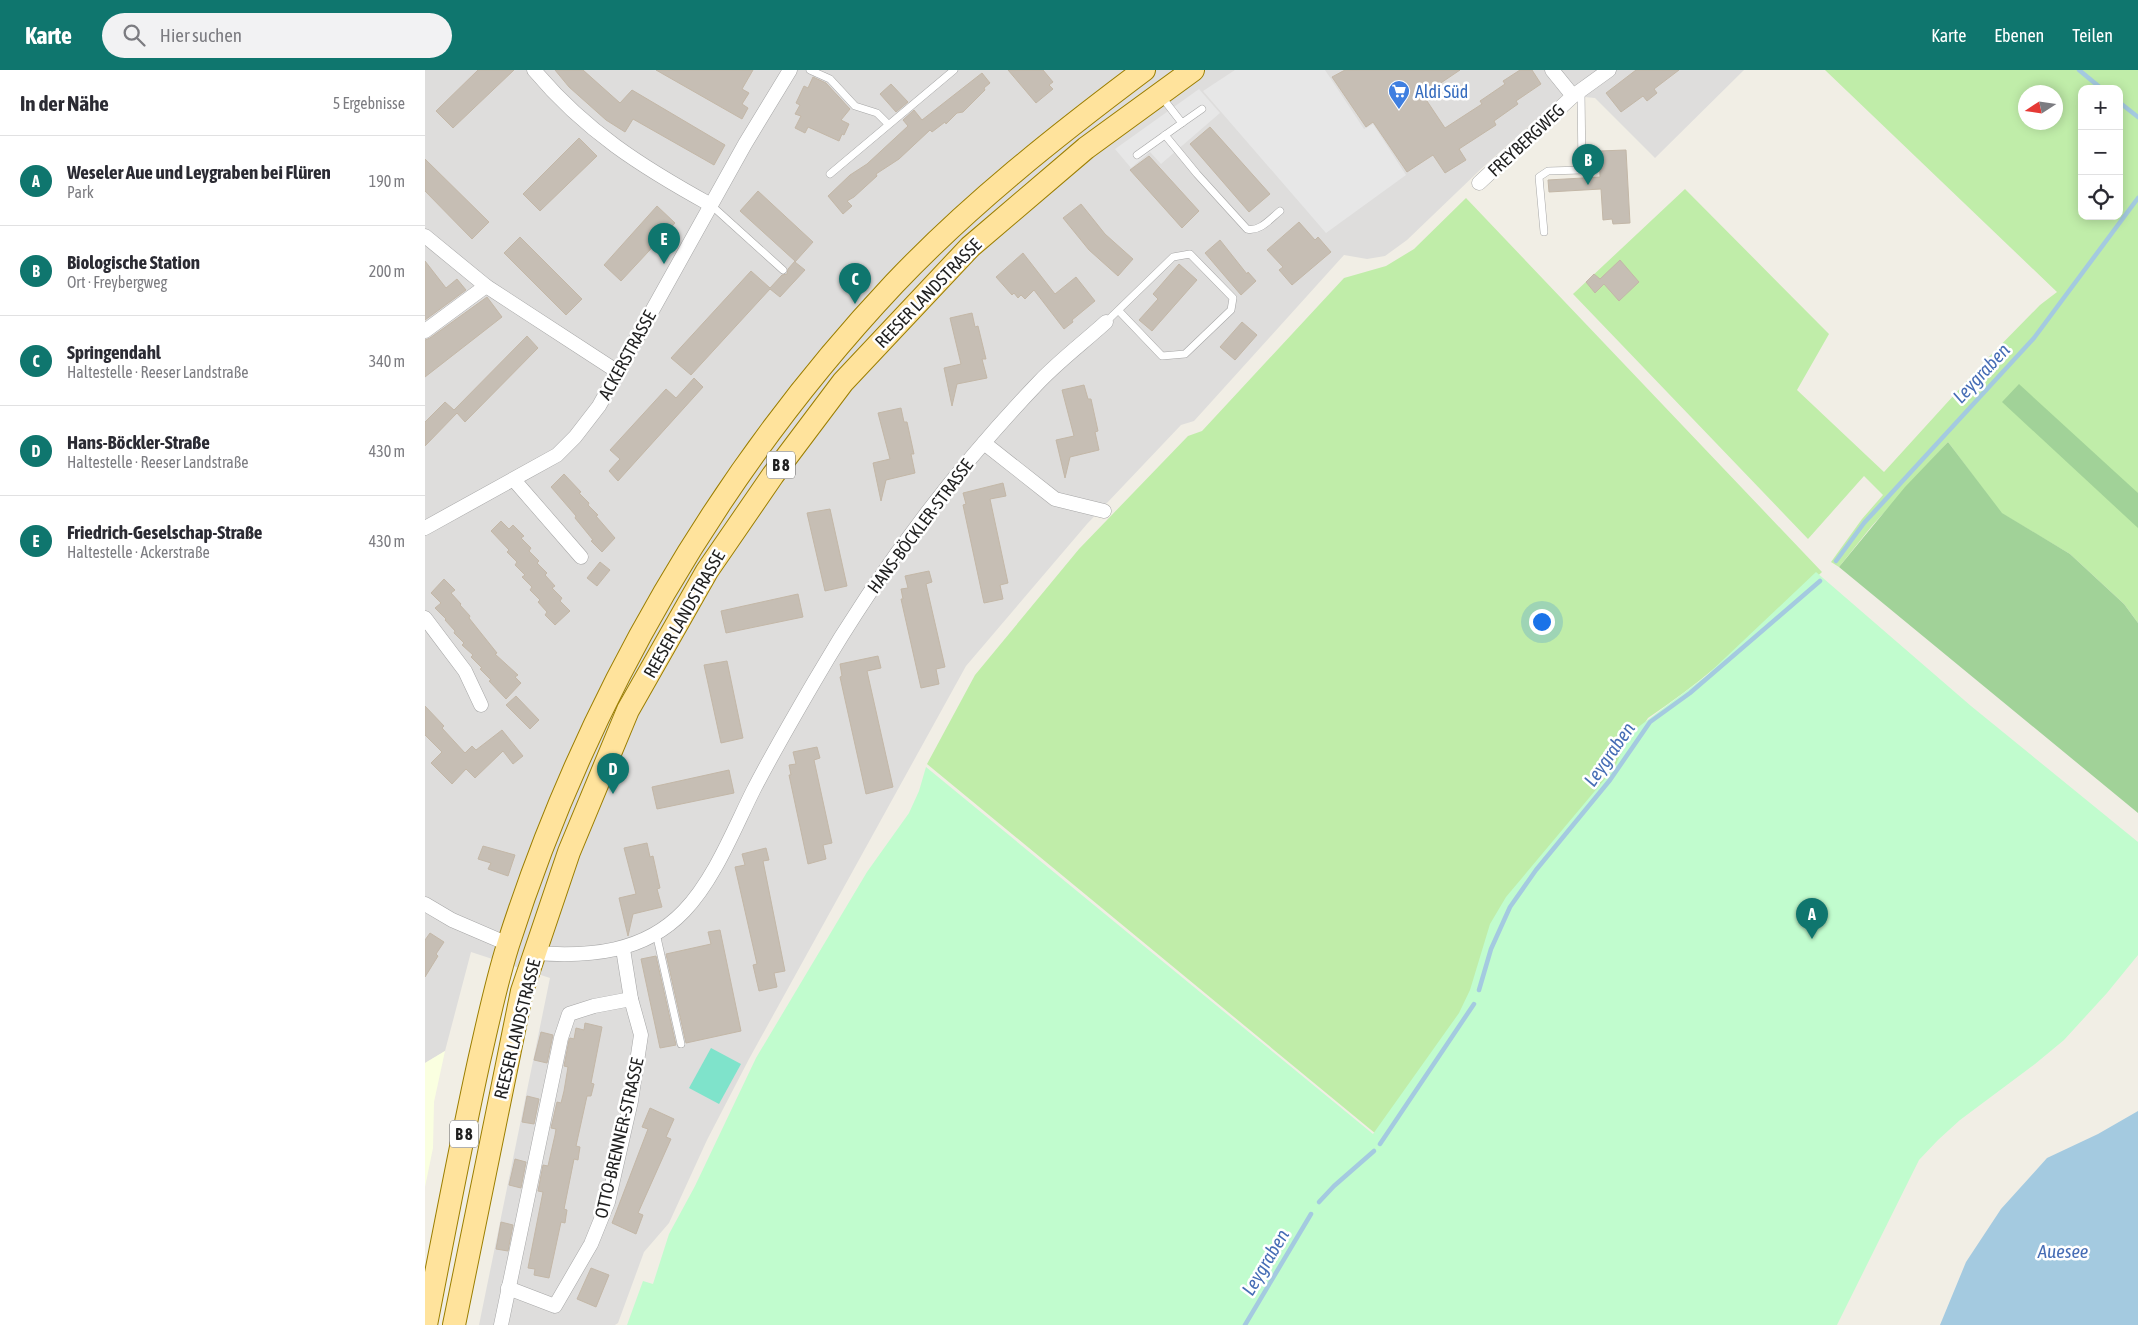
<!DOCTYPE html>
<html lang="de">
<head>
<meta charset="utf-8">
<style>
	:root { --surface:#fff; --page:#f2f2f3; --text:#2b2b33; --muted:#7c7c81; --line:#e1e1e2; --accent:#0f766e }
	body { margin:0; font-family:"Asap Condensed",sans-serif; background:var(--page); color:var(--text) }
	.controls { position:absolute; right:15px; top:15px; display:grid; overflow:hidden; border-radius:10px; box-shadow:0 2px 12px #0003 }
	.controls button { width:45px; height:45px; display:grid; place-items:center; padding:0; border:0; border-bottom:1px solid var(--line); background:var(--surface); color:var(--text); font:25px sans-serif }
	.compass { position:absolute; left:1593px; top:15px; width:45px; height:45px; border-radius:50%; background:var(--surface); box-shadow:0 2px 12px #0003; rotate:258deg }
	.you { position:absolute; left:1116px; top:551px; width:18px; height:18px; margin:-12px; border:4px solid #fff; border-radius:50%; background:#1a73e8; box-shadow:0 0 0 8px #1a73e833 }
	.badge { display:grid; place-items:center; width:32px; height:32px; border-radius:50%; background:var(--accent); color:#fff; font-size:16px; font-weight:700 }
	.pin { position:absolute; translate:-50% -41px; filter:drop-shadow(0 1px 2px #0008) }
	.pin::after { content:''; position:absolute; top:26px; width:18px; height:15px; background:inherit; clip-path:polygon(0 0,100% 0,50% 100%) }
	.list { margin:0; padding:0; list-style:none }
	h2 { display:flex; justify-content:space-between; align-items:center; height:65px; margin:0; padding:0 20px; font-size:21px }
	h2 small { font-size:16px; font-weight:400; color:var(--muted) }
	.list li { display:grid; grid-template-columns:32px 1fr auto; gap:15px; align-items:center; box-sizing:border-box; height:90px; padding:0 20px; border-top:1px solid var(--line) }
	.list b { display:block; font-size:19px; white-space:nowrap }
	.list p { margin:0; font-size:16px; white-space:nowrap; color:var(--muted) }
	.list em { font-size:16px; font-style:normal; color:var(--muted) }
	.icon { flex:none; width:28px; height:28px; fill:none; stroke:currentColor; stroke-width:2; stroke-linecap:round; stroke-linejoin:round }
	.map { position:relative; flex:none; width:1713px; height:1255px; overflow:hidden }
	header { display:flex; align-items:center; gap:30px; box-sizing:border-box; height:70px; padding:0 25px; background:var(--accent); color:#fff }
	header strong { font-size:24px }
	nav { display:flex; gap:28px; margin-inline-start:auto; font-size:18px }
	.search { width:350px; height:45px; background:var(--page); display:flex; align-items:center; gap:12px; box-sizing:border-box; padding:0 18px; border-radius:28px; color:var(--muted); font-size:19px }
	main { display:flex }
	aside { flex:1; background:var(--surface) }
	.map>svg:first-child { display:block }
</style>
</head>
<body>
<header>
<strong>Karte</strong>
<div class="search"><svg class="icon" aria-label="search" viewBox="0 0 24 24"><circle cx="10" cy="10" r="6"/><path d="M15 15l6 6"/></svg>Hier suchen</div>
<nav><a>Karte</a><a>Ebenen</a><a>Teilen</a></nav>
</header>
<main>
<aside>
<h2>In der Nähe<small>5 Ergebnisse</small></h2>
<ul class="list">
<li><span class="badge">A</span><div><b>Weseler Aue und Leygraben bei Flüren</b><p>Park</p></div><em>190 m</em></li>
<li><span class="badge">B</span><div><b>Biologische Station</b><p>Ort · Freybergweg</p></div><em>200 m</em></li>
<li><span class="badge">C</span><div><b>Springendahl</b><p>Haltestelle · Reeser Landstraße</p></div><em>340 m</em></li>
<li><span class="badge">D</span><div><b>Hans-Böckler-Straße</b><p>Haltestelle · Reeser Landstraße</p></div><em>430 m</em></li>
<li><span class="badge">E</span><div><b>Friedrich-Geselschap-Straße</b><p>Haltestelle · Ackerstraße</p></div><em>430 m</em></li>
</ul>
</aside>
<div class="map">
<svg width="1713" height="1255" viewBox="0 0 1713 1255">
	<rect width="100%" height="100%" fill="#f1eee5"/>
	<polygon fill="#dedddc" points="0,0 1319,0 1230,88 1170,28 1138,25 1056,99 982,170 960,186 942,189 919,185 769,351 756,355 662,454 541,596 324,989 282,1070 244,1153 219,1182 193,1253 190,1255 54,1255 125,908 46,882 20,981 0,993"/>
	<polygon fill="#faffe0" points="20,981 9,1032 8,1078 0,1117 0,993"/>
	<g fill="#c0eda9" fill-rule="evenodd">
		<path d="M1400 0H1713V553L1699 534 1645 484 1576 443 1523 372 1446 457 1414 497 1406 492 1437 449 1458 425 1439 406 1383 469 1148 224 1260 119 1404 264 1372 320 1459 402 1560 291 1615 235 1632 222ZM1657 19H1694V146H1657ZM1600 22H1630V52H1600Z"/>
		<path d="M1041 128 1397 502C1342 554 1287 605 1223 648L1044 931 951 1064 502 694 550 605 654 479 763 366 777 361 919 208 961 196 989 179Z"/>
	</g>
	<g fill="#a1d298">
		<polygon points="1594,314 1713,423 1713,458 1577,332"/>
		<polygon points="1523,372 1577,443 1645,484 1699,534 1713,553 1713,743 1414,497 1480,417"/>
	</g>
	<polygon fill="#c1fcce" points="1391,502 1546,636 1713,772 1713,885 1682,923 1639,970 1610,994 1535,1050 1513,1070 1494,1090 1412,1255 202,1255 218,1211 228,1214 244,1164 270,1116 331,988 442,802 484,743 494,721 501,697 948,1064 1034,943 1045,920 1065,854 1081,827 1190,697 1202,669 1212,658 1281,606"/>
	<polygon fill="#7fe3cb" points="286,978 316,994 294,1034 264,1018"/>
	<g fill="#e7e7e7">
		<polygon points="810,0 900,0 939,59 948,54 981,105 901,163 778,21"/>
		<polygon points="774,19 795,43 736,94 725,82 706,98 690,79"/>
	</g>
	<polygon fill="#a4cae0" points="1713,1041 1713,1255 1515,1255 1541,1192 1576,1139 1622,1088 1673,1064"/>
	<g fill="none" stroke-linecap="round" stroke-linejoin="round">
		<g stroke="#a4cae0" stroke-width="4.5">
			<polyline points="1654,0 1677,19"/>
			<polyline points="1694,32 1713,47"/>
			<polyline points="1411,491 1439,453 1609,268 1713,128"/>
			<polyline points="1054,920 1066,879 1085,837 1111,800 1185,710 1225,652 1265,623 1395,511"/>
			<polyline points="955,1074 1049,934"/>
			<polyline points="894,1132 909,1116 949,1081"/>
			<polyline points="820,1255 886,1144"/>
		</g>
	</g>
	<g fill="#c6beb4" stroke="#c3b7a7">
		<polygon points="53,0 89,0 28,58 11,41"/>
		<polygon points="130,0 158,0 195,33 207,20 300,75 289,95 208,49 200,62 181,50 144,17"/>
		<polygon points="231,0 328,0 317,19 324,23 317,34 323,38 317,49"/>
		<polygon points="583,0 618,0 628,12 624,15 628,19 611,33"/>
		<polygon points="920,0 1035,0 998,25 1020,58 1057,34 1055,31 1080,14 1078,11 1095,0 1107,0 1116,14 1091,31 1093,34 1069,51 1071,55 1034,79 1041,90 1020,103 1008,85 982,102 948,52 941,57 907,7"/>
		<polygon points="1211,0 1254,0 1229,19 1232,23 1222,31 1218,26 1196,42 1181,23"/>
		<polygon points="557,3 565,13 559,18 560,20 538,42 532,43 521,54 520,52 507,62 505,60 474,89 451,104 452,106 429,127 422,131 427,136 418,144 403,126 425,105 442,94 483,56 478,50 489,40 497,50"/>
		<polygon points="388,7 401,13 425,39 416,50 424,54 419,65 417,64 414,71 383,57 380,63 370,58 376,46 370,44 375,35 371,33 379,16 383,18"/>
		<polygon points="466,14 483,32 471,42 455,24"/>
		<polygon points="785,57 845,124 824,142 765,74"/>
		<polygon points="154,68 172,86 115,141 98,124"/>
		<polygon points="1201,80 1205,153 1188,154 1187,149 1178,150 1176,119 1124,122 1123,110 1175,107 1174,81"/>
		<polygon points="724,86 774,141 757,158 705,100"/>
		<polygon points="0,89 64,152 47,169 0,121"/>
		<polygon points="333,121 388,172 370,192 380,200 355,227 345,219 266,305 246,288 326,201 345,218 357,205 362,204 363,199 370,191 315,141"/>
		<polygon points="656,134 680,164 708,189 693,206 664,180 638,148"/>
		<polygon points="232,136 250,153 196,211 179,195"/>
		<polygon points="874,152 890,170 893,167 906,182 867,215 854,200 858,197 842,180"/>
		<polygon points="95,167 157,229 141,245 79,183"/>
		<polygon points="795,170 822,204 823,202 831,211 816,225 780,183"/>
		<polygon points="598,183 630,224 651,207 670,231 647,250 648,252 639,259 609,220 600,229 596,225 593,228 589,223 587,225 571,207"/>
		<polygon points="1195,190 1214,212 1194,231 1179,214 1170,223 1161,212 1169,204 1175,209"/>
		<polygon points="0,191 21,218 32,209 41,220 0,250"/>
		<polygon points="754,194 772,210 727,261 714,250 733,229 728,224"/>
		<polygon points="62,227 77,247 0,307 0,270 5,268"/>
		<polygon points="547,243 550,257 553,256 561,289 557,289 562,308 532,314 527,336 519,298 536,294 525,248"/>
		<polygon points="817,252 832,265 810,290 795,277"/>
		<polygon points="102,266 113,278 40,352 32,343 0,376 0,352 20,332 29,340"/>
		<polygon points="269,308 278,317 193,411 184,401 195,389 185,380 241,319 251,328"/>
		<polygon points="659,315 663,329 666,329 673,361 670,362 674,380 645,387 640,408 631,370 649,366 637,320"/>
		<polygon points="476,338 479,352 482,352 489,384 486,384 490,403 461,410 456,431 448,393 465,389 453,343"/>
		<polygon points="139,404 156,422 154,423 164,433 163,435 173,445 171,446 190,468 177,482 166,471 168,470 150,448 151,446 126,417"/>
		<polygon points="578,413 581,426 565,429 583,513 575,515 578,529 559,533 538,435 541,434 538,423"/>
		<polygon points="405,439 422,516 400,521 382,443"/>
		<polygon points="76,451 84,459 88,455 99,466 96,468 106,478 104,481 114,491 112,493 122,503 120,505 130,516 127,518 137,528 135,531 145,541 130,555 120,545 122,542 113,532 115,530 105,520 107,517 97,507 100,505 90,495 92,492 82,482 84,480 66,461"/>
		<polygon points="175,492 185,500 172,516 162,508"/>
		<polygon points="504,501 507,512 501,514 520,597 511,599 514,614 496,618 476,529 478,529 476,519 483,518 480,506"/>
		<polygon points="19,509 30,520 26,523 36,534 35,535 45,546 44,548 72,583 70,584 93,605 90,607 96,613 81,629 64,611 66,610 55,599 57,598 46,587 48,585 37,575 39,573 29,563 30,561 20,550 21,549 10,538 16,533 6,523"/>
		<polygon points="373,524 378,547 301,563 296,541"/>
		<polygon points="453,586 456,598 442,601 468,717 441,724 415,607 417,606 415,594"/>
		<polygon points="302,591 318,668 296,673 279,595"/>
		<polygon points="91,626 114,650 105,659 81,635"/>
		<polygon points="0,636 19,656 17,658 40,683 47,676 51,680 77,660 98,686 88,694 78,681 50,708 41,699 27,714 6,693 17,682 0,665"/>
		<polygon points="392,677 395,688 389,690 407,773 398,775 401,789 383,794 364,705 366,705 364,695 371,694 368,682"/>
		<polygon points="304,700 309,723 232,739 227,717"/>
		<polygon points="222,773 225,787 228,786 235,818 232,819 237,837 208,844 203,866 194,828 211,824 199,778"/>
		<polygon points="58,776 90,785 83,806 63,799 66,793 53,789"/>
		<polygon points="341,778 344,790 338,791 360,901 349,903 352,917 334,921 328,895 332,894 310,797 320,795 317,784"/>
		<polygon points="295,860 316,961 261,973 241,884 286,874 283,862"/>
		<polygon points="5,863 19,872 11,884 13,886 0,907 0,870"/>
		<polygon points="231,886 251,975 235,978 216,889"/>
		<polygon points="160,953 177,957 166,1013 169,1014 166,1026 162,1026 151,1076 155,1077 154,1083 153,1090 149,1089 139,1139 142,1140 141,1146 140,1153 136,1152 124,1208 109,1205 110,1199 103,1198 118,1122 113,1121 118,1095 123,1096 130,1065 131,1059 126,1058 132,1032 136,1033 139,1021 143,997 139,996 144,970 145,968 149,969 151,958 159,960"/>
		<polygon points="116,962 128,965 122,993 109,990"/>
		<polygon points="102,1026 114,1029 109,1054 97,1052"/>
		<polygon points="225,1038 249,1049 241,1067 246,1069 213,1143 218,1145 211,1164 187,1153 223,1059 217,1057"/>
		<polygon points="90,1089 101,1092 96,1118 84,1115"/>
		<polygon points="76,1152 88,1155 83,1181 71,1179"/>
		<polygon points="166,1198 184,1205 171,1237 152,1229"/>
	</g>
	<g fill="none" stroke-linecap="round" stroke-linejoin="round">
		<g stroke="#a6a6a6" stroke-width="8">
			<g id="service">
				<polyline points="385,0 405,9 430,36 452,43 463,54"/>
				<polyline points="736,26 757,53 777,39"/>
				<path d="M740 65 772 104 822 159C835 162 845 149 855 141"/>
				<polyline points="712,85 757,53"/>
				<polyline points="405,104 529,0"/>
				<polyline points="286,135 358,200"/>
				<polyline points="1119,162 1114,107 1123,101 1157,100 1156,21"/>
				<polyline points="681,252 748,187 765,184 808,228 806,240 760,284 737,286 694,241"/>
				<polyline points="231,863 256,974"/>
			</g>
		</g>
		<g stroke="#a6a6a6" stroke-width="15">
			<g id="minor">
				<path d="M109 0C160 61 217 97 286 135"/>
				<polyline points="1127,0 1148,26"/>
				<polyline points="1054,113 1148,26 1184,0"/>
				<polyline points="0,166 61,216 193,302"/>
				<polyline points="0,261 61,216"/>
				<polyline points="559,373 630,429 679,441"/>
				<polyline points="89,410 156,487"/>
				<polyline points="0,458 132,385 150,367 174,336 320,74 365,0"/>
				<polyline points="0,548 40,601 56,635"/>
				<polyline points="0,834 27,850 83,874"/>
				<path d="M110 883C164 887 219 883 259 841 289 810 309 759 328 721 347 684 368 648 389 612 452 503 528 402 614 312 635 290 659 272 681 252"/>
				<polyline points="83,1218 130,1236 166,1174 183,1132 206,1031 216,965 206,929 198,879"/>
				<polyline points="76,1255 136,968 144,944 169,936 206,929"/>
			</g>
		</g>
		<g stroke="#9b7e00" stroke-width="24">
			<g id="primary">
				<path d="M1 1255C18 1167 35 1078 54 991 63 952 71 913 83 875 161 630 293 401 469 214 545 134 631 66 719 0"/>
				<polyline points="29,1255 97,921 144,782 203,640 282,501 348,405 418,312 545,177 661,78 768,0"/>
			</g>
		</g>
		<use href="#service" stroke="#fff" stroke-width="7"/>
		<use href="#minor" stroke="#fff" stroke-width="14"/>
		<use href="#primary" stroke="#ffe39c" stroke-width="22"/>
	</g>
	<defs>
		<g id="supermarket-pin" transform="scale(1.125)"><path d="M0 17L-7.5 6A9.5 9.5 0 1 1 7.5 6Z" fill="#3f7fe0" stroke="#fff"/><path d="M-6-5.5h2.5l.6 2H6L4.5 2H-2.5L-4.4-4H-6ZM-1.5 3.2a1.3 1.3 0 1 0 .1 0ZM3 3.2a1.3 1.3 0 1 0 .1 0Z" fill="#fff"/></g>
	</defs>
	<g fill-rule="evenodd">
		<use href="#supermarket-pin" x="974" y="21"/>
	</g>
	<g text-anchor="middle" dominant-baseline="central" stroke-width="5" stroke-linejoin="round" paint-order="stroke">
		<g fill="#fff" stroke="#626262" stroke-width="1">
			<rect x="342" y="381.5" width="28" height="27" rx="4"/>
			<rect x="25" y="1050.5" width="28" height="27" rx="4"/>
		</g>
		<g font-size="16" font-weight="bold" fill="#1f1f1f">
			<text x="356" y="395">B 8</text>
			<text x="39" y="1064">B 8</text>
		</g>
		<g font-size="18" fill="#366cbe" stroke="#fff" text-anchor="start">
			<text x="990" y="21">Aldi Süd</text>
		</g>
		<g font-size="18" fill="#1f1f1f" stroke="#fff">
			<text transform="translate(1101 70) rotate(-43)">FREYBERGWEG</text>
			<text transform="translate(503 223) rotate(-46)">REESER LANDSTRASSE</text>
			<text transform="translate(202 285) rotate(-61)">ACKERSTRASSE</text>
			<text transform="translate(495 456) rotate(-53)">HANS-BÖCKLER-STRASSE</text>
			<text transform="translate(259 544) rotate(-60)">REESER LANDSTRASSE</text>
			<text transform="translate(92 959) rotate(-76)">REESER LANDSTRASSE</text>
			<text transform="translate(194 1068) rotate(-77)">OTTO-BRENNER-STRASSE</text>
		</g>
		<g font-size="19" font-style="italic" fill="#466db5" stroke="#fff">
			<text transform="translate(1556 303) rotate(-47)">Leygraben</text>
			<text transform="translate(1184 684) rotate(-55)">Leygraben</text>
			<text x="1638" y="1181">Auesee</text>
			<text transform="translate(840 1192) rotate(-59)">Leygraben</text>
		</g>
	</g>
</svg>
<div class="controls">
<button>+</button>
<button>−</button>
<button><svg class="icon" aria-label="locate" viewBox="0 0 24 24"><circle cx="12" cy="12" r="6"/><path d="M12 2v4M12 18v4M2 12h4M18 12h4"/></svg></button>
</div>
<svg class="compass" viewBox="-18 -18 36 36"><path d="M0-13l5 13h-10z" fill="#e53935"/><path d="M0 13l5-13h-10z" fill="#7c7c81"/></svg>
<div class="you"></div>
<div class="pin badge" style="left:1387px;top:869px">A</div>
<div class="pin badge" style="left:1163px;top:115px">B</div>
<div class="pin badge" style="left:430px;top:234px">C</div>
<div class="pin badge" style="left:188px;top:724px">D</div>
<div class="pin badge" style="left:239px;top:194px">E</div>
</div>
</main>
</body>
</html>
